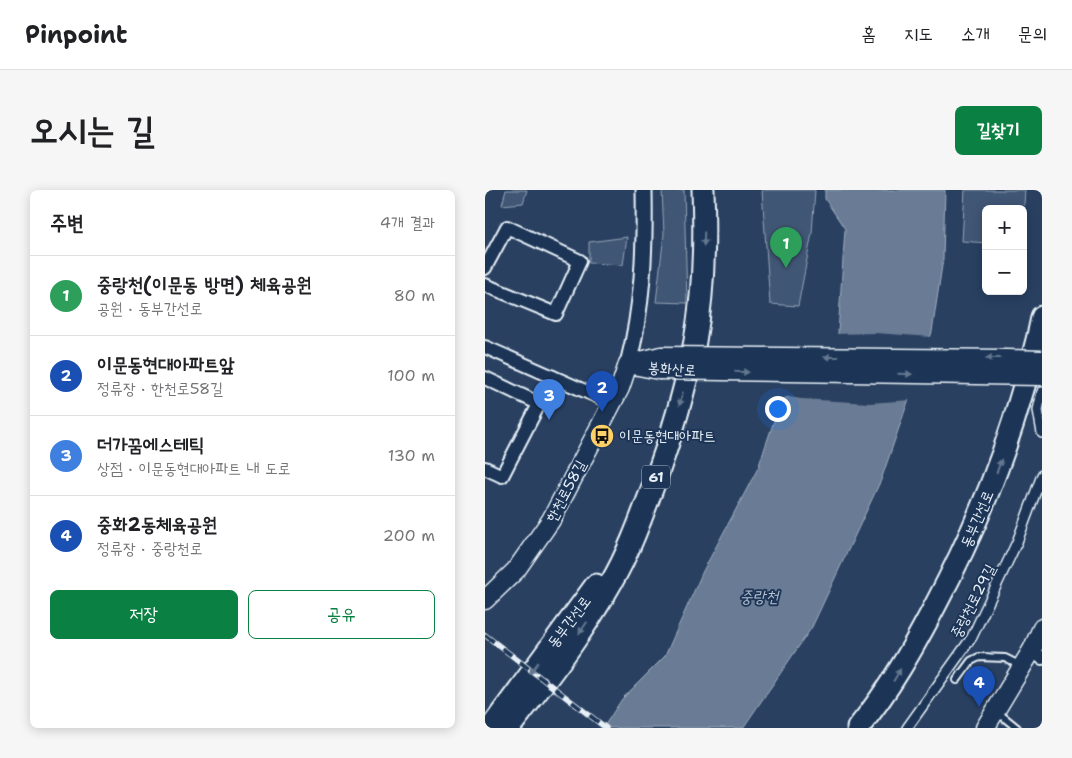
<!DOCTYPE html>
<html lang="ko">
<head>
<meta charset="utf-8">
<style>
	:root { --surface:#fff; --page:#f6f6f6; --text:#202124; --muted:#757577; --line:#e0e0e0; --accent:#0b8043 }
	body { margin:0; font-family:"Shantell Sans","Poor Story",sans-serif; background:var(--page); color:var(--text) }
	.controls { position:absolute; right:15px; top:15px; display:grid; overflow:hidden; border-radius:8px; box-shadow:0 2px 12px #0003 }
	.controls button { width:45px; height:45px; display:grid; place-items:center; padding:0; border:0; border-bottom:1px solid var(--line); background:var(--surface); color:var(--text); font:25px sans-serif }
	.you { position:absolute; left:292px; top:218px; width:18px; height:18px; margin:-12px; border:4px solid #fff; border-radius:50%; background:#1a73e8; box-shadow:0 0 0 8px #1a73e833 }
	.badge { display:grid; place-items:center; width:32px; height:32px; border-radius:50%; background:var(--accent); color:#fff; font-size:16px; font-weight:700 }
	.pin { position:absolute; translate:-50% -41px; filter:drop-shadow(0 1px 2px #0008) }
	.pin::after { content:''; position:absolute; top:26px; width:18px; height:15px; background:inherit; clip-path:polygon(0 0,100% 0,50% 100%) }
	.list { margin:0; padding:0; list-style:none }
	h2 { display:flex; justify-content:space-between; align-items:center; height:65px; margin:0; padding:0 20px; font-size:21px }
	h2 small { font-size:16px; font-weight:400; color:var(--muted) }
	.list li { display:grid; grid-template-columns:32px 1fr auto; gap:15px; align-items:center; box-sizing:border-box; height:80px; padding:0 20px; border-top:1px solid var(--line) }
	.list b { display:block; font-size:19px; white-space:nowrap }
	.list p { margin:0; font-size:16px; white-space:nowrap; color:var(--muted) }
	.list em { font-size:16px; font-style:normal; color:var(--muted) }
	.actions { display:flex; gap:10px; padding:15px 20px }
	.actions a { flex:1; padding:11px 0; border:1px solid var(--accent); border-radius:8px; text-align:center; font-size:18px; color:var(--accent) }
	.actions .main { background:var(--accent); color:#fff }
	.map { position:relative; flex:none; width:557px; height:538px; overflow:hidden; border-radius:8px }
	header { display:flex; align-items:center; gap:30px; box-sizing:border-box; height:70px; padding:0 25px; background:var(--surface); border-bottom:1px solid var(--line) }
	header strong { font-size:24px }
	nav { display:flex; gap:28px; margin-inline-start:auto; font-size:18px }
	.intro { display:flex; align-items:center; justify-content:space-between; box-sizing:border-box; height:120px; padding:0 30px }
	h1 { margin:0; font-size:35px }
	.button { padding:12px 22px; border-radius:8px; background:var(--accent); color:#fff; font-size:18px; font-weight:700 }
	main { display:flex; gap:30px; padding:0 30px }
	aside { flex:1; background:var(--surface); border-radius:8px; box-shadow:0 2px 12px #0003 }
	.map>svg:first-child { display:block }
</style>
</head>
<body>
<header>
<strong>Pinpoint</strong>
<nav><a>홈</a><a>지도</a><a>소개</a><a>문의</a></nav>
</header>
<div class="intro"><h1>오시는 길</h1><a class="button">길찾기</a></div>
<main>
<aside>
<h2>주변<small>4개 결과</small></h2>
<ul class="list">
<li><span class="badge" style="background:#2e9e5b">1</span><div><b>중랑천(이문동 방면) 체육공원</b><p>공원 · 동부간선로</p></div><em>80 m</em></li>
<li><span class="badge" style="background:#1a4fb4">2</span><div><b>이문동현대아파트앞</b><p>정류장 · 한천로58길</p></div><em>100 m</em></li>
<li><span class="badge" style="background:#3f7fe0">3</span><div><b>더가꿈에스테틱</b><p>상점 · 이문동현대아파트 내 도로</p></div><em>130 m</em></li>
<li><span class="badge" style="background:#1a4fb4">4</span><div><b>중화2동체육공원</b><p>정류장 · 중랑천로</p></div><em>200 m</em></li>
</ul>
<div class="actions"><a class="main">저장</a><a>공유</a></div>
</aside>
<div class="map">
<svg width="557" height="538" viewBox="0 0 557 538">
	<rect width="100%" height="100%" fill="#294061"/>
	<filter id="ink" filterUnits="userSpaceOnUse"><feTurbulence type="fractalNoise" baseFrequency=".02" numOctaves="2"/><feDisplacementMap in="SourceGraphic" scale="10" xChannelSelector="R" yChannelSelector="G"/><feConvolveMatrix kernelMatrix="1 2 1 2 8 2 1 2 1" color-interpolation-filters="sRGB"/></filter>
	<g filter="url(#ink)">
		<g fill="#415774" stroke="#94a4b6">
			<polygon points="21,0 42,0 38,13 17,15"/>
			<polygon points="177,0 199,0 202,113 171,112 179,44"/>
			<polygon points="277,0 330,0 327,43 313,116 285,114"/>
			<polygon points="480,0 540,0 538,29 538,19 501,19 501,53 477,51"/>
			<polygon points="142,47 138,75 104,73 104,52"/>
		</g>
		<polygon fill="#6b7c95" stroke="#9dabbd" points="340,0 460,0 458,69 447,142 396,290 327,437 258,538 118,538 137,509 180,466 218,381 273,278 296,210 350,187 360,39 340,9"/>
		<polygon fill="#294061" points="390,143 447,147 426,210 385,213 316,209 298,206 347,185 350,144"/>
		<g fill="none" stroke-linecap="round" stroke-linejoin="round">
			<g stroke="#e8f1f8" stroke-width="10">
				<g id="service">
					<polyline points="472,490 486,471 494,467 520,468 536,476"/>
					<polyline points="511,521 532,538"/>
				</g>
			</g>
			<g stroke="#e8f1f8" stroke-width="12">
				<g id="pedestrian">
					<polyline points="557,202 553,220 557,243"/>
					<polyline points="422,538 487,447 532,352 557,285"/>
				</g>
			</g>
			<g stroke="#e8f1f8" stroke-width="16">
				<g id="minor">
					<polyline points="0,78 22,37 95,71 71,124 0,95"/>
					<polyline points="0,157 127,213"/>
					<polyline points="0,188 55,214"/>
					<polyline points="0,278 17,286 68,187"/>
					<polyline points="547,460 557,468"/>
				</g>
			</g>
			<g stroke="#e8f1f8" stroke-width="19">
				<path id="tertiary" d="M143 174C158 117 160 59 159 0"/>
			</g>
			<g stroke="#e8f1f8" stroke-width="21">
				<g id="secondary">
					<polyline points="174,180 143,174 176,166"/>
					<polyline points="0,410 31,380 66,330 135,198 143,174"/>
					<polyline points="500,538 547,460 557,438"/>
				</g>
			</g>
			<g stroke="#e8f1f8" stroke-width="25">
				<g id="trunk">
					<polyline points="6,538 111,395"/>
					<path d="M24 538C60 491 97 445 126 393 143 364 155 331 167 299 185 251 200 201 210 151 219 101 220 50 218 0"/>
					<path d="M373 538C405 499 428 458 451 414 488 344 518 272 539 196 546 173 553 150 557 127"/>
				</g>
			</g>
			<use href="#service" stroke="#1d3557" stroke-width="6"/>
			<use href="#pedestrian" stroke="#1d3557" stroke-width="9"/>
			<use href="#minor" stroke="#1d3557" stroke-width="12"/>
			<use href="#tertiary" stroke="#1d3557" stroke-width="15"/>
			<use href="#secondary" stroke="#1d3557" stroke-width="18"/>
			<use href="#trunk" stroke="#1d3557" stroke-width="21"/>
			<g stroke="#e8f1f8" stroke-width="5.5">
				<polyline id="rail" points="0,445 121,538"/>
			</g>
			<use href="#rail" stroke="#1d3557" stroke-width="4" stroke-dasharray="11" stroke-linecap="butt"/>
			<g stroke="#e8f1f8" stroke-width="21" stroke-linecap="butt">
				<g id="secondary-bridge">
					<polyline points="176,166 522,169 557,170"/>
					<polyline points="174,180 557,186"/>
				</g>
			</g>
			<use href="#secondary-bridge" stroke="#1d3557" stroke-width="18"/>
		</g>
		<defs><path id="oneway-solid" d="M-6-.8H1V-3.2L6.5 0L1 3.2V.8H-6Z" transform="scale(1.25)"/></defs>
		<g fill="#64778f">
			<use href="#oneway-solid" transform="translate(219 49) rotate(92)"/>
			<use href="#oneway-solid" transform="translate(346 167) rotate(-180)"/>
			<use href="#oneway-solid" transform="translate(508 168) rotate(-180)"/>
			<use href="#oneway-solid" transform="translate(257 182) rotate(1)"/>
			<use href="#oneway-solid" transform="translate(420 184) rotate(1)"/>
			<use href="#oneway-solid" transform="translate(196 209) rotate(105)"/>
			<use href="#oneway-solid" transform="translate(514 276) rotate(-70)"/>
			<use href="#oneway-solid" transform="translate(98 438) rotate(124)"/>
			<use href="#oneway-solid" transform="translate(49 478) rotate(127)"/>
			<use href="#oneway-solid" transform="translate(412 485) rotate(-60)"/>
		</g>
	</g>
	<defs>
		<g id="bus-disc" transform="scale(1.25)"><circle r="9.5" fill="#ffd166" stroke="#1d3557"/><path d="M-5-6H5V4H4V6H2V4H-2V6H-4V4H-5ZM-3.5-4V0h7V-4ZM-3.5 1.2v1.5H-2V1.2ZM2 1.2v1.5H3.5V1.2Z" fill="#111"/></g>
	</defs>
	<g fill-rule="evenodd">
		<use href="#bus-disc" x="117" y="246"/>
	</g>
	<g text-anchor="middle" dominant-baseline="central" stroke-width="4" stroke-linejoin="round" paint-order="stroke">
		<rect fill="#1d3557" stroke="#abb9c8" stroke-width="1" x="157" y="275.5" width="28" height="23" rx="4"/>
		<g font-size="14" font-weight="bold" fill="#e8f1f8">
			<text x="171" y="287">61</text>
		</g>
		<g font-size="15" fill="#e8f1f8" stroke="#1d3557">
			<text transform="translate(187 179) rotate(4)">봉화산로</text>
			<text transform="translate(81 301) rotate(-62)">한천로58길</text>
			<text transform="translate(492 329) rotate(-67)">동부간선로</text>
			<text transform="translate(488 411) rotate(-63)">중랑천로29길</text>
			<text transform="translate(84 432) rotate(-53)">동부간선로</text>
		</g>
		<g font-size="15" fill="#e8f1f8" stroke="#1d3557" text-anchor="start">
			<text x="134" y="246">이문동현대아파트</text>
		</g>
		<g font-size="16" font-style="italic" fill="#b6c2d0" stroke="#1d3557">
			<text x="274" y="406">중랑천</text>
		</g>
	</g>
</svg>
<div class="controls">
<button>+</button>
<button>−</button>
</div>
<div class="you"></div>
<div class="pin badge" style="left:301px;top:78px;background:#2e9e5b">1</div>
<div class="pin badge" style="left:117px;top:222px;background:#1a4fb4">2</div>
<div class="pin badge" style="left:64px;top:230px;background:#3f7fe0">3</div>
<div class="pin badge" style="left:494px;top:517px;background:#1a4fb4">4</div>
</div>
</main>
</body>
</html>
